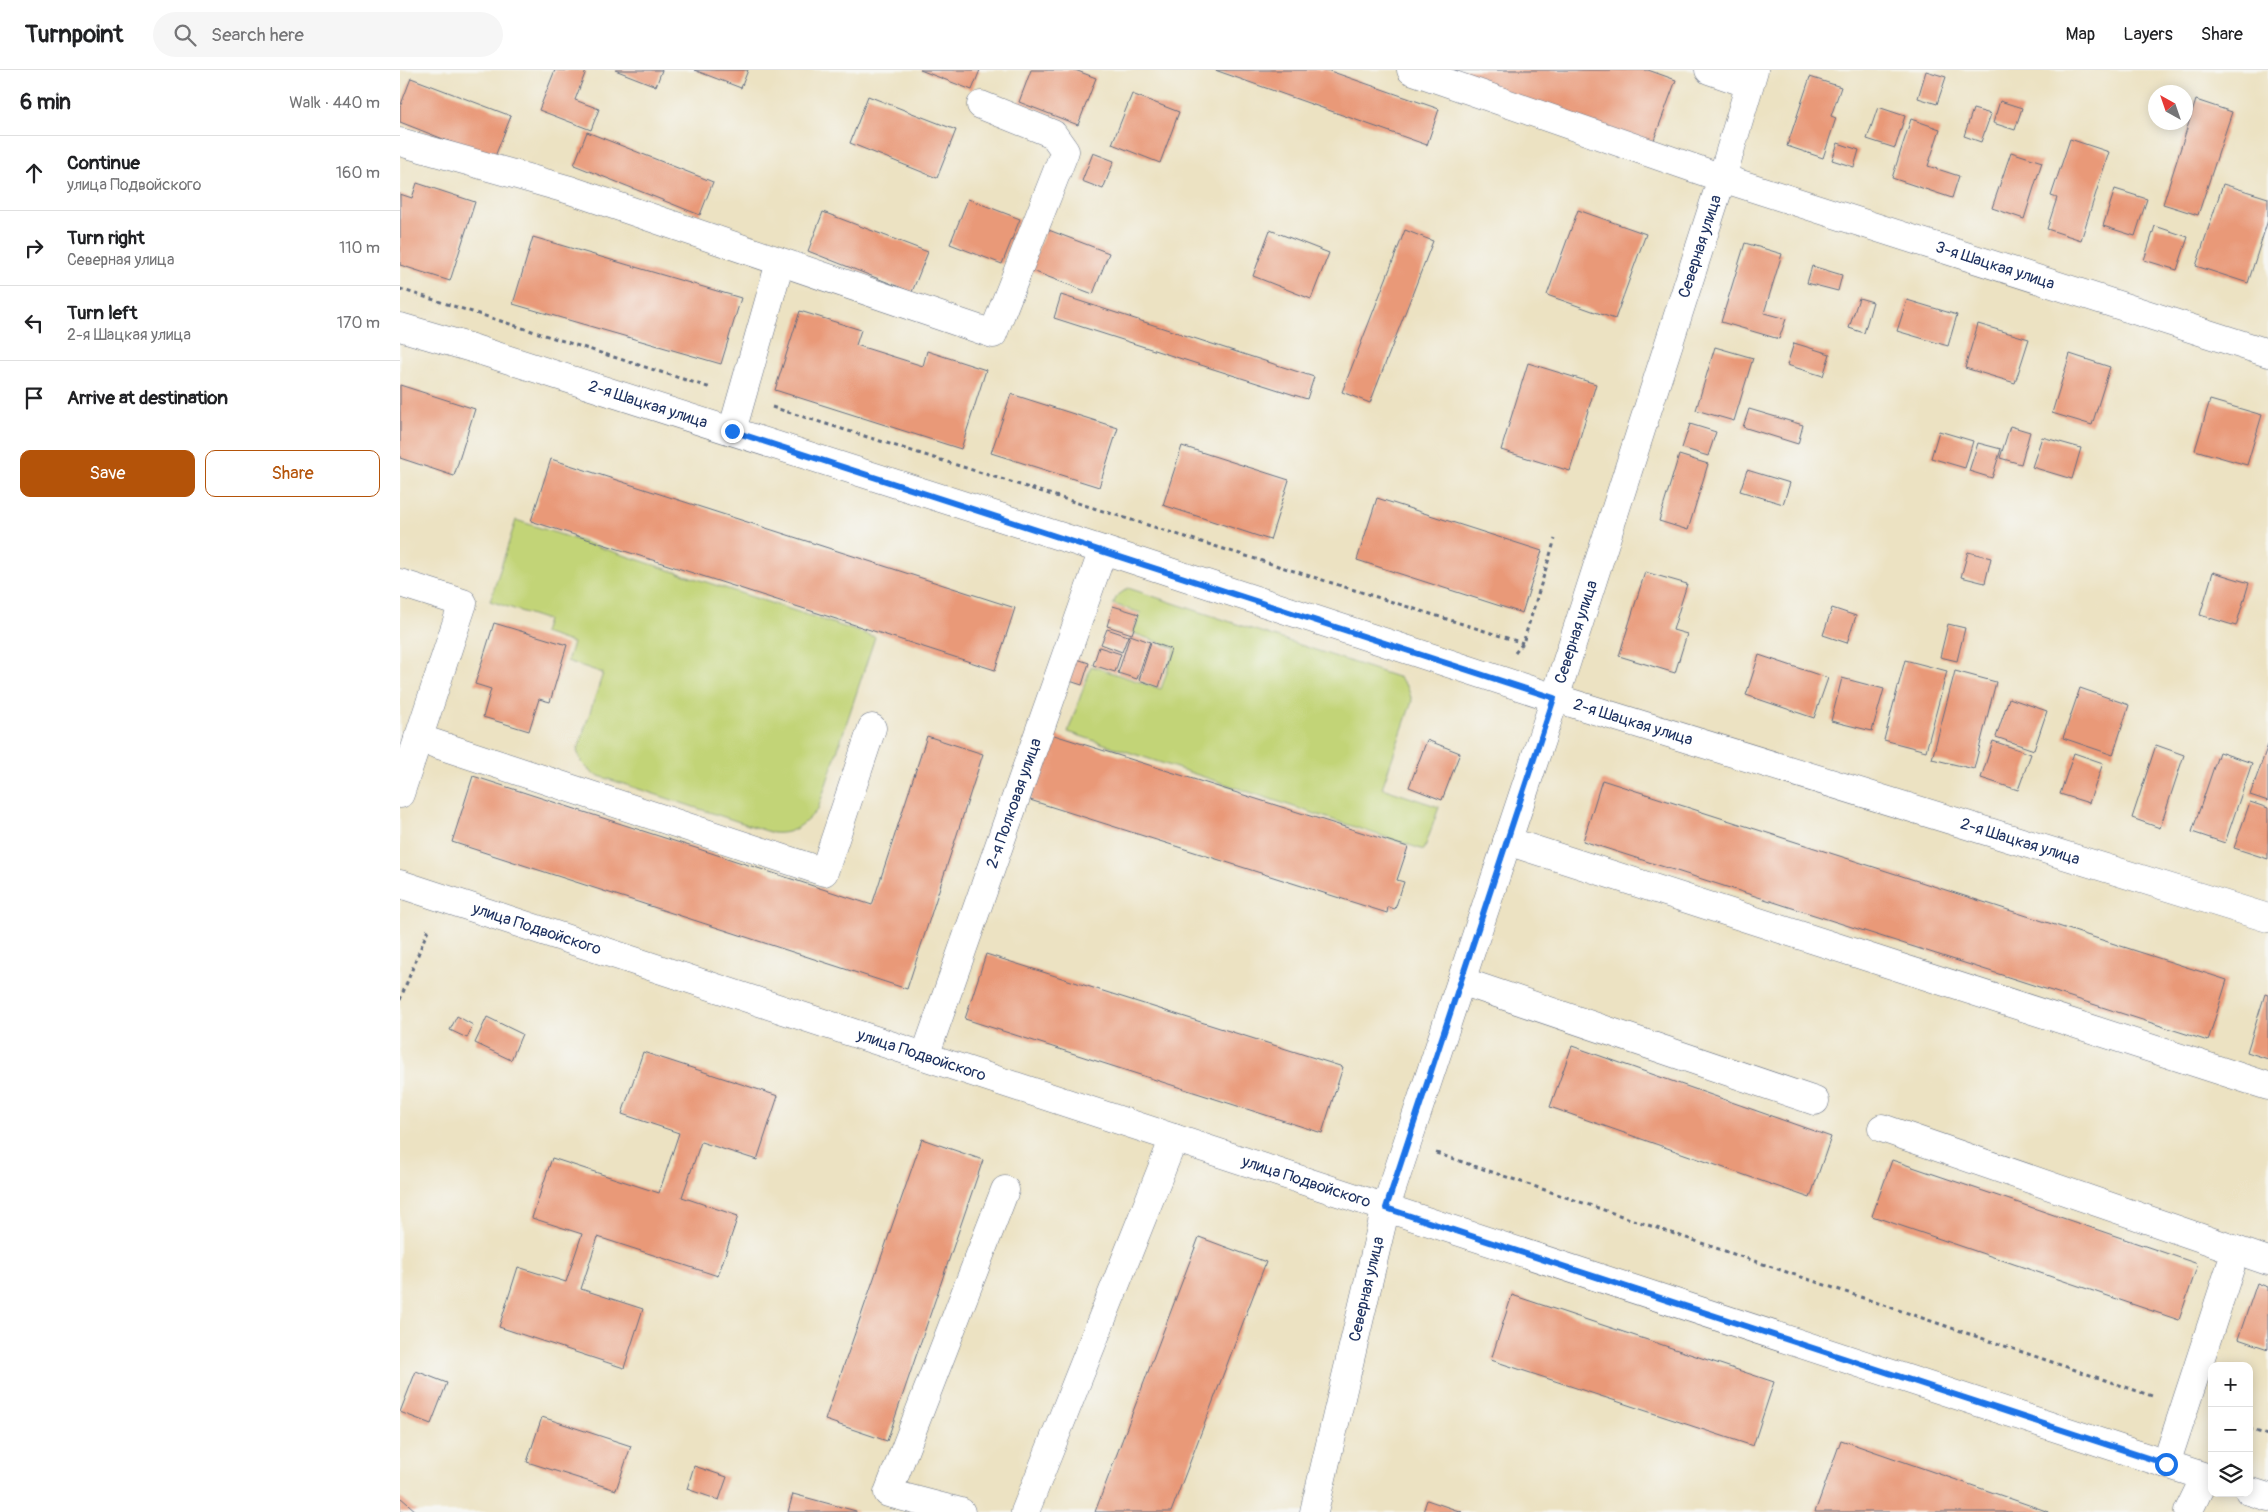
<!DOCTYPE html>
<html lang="en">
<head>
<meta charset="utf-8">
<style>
	:root { --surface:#fff; --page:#f6f6f6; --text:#202124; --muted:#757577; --line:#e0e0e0; --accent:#b45309 }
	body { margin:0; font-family:Pangolin,sans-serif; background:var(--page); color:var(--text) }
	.controls { position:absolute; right:15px; bottom:15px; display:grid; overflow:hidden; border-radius:10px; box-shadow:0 2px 12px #0003 }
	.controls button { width:45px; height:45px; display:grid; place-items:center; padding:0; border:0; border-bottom:1px solid var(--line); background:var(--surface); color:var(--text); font:25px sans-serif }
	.compass { position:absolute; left:1748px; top:15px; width:45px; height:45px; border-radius:50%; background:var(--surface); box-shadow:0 2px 12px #0003; rotate:320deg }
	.stop { position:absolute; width:15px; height:15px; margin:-11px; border:4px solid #1a73e8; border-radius:50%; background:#fff }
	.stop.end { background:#1a73e8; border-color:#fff; box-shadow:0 1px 5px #0008 }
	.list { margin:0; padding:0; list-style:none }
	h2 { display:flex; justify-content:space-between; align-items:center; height:65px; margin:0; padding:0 20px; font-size:21px }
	h2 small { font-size:16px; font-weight:400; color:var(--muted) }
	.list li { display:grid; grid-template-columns:32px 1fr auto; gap:15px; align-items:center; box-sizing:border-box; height:75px; padding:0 20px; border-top:1px solid var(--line) }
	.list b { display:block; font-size:19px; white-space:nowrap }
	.list p { margin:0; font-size:16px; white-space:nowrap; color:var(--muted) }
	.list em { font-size:16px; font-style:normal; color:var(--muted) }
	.actions { display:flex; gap:10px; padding:15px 20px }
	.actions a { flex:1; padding:11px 0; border:1px solid var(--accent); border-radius:10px; text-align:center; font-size:18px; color:var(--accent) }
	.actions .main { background:var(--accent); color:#fff }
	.icon { flex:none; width:28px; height:28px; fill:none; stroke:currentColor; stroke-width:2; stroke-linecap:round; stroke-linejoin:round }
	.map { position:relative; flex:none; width:1868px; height:1442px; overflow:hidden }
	header { display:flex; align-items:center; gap:30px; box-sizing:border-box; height:70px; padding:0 25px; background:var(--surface); border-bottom:1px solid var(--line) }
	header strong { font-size:24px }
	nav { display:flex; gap:28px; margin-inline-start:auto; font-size:18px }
	.search { width:350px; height:45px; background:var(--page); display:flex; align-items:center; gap:12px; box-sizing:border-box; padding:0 18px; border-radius:28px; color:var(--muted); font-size:19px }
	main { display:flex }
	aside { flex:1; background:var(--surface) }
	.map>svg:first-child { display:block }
</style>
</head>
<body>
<header>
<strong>Turnpoint</strong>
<div class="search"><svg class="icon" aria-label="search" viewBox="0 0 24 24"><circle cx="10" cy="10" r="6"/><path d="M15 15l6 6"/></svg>Search here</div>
<nav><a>Map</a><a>Layers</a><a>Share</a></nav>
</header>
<main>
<aside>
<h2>6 min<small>Walk · 440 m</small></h2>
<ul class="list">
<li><svg class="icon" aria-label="ahead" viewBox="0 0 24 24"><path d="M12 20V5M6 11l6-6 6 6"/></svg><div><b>Continue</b><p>улица Подвойского</p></div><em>160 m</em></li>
<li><svg class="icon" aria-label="right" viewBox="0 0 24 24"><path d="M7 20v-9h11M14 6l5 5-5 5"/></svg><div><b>Turn right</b><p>Северная улица</p></div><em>110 m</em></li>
<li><svg class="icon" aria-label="left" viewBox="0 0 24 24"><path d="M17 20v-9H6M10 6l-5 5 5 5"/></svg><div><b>Turn left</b><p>2-я Шацкая улица</p></div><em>170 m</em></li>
<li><svg class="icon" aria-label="arrive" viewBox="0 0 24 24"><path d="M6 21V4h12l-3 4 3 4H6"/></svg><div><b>Arrive at destination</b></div></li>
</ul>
<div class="actions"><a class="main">Save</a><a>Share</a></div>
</aside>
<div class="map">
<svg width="1868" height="1442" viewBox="0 0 1868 1442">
	<rect width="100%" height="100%" fill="#f6f6f2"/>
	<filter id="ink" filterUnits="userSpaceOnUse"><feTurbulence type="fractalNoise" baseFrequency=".02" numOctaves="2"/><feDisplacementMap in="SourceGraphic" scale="10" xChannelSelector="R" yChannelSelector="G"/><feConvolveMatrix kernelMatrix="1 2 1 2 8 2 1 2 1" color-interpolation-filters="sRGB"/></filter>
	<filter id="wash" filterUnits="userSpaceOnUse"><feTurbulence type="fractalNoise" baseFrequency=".0096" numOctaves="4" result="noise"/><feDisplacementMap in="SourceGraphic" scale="20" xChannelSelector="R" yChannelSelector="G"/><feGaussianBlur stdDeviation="1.12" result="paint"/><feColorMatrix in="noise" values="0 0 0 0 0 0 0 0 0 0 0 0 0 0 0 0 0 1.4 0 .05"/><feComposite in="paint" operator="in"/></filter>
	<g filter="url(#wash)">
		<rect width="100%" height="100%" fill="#ece2c2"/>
		<g fill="#c2d477" stroke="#6e826a">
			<path d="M116 450 475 567 418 739C405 753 394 765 373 763L193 704 182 693 177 681 203 603 167 591 173 573 143 563 147 550 90 531Z"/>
			<polygon points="728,518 1000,608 1008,618 1012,631 982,718 1039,737 1024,780 668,662 691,596 761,619 775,578 733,563 741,543 713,534 717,526"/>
		</g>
		<g id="blocks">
			<g fill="#e99978">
				<polygon points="155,0 186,1 175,30 199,39 191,60 139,40"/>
				<polygon points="215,0 262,0 256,16"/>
				<polygon points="294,0 348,0 341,18"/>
				<polygon points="520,0 580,0 572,20"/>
				<polygon points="631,0 675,0 696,8 678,55 619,32"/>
				<polygon points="815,0 927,0 1039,39 1027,75"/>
				<polygon points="1042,0 1248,0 1276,10 1252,75"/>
				<polygon points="1526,1 1546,7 1537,34 1518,28"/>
				<polygon points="1410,7 1441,17 1431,46 1436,48 1423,88 1387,76"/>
				<polygon points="11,8 111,46 94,89 0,52 0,37"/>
				<polygon points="732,24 779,42 760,93 712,74"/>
				<polygon points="468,26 556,60 537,108 450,73"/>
				<polygon points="1796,30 1832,42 1798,145 1763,134"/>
				<polygon points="1600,31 1622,38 1615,60 1593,53"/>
				<polygon points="1478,37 1505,46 1495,78 1467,69"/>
				<polygon points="1573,39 1591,44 1581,72 1564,66"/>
				<polygon points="1511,49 1540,59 1528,96 1559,106 1552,128 1492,108"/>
				<polygon points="187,62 313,112 300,145 174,95"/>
				<polygon points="1670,69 1709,82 1681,170 1647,159 1657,128 1651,126"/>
				<polygon points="1438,73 1459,80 1454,97 1432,90"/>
				<polygon points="1611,82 1642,92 1624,149 1592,138"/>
				<polygon points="693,83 714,91 703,119 682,111"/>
				<polygon points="17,113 75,132 50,211 0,195 0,124 12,128"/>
				<polygon points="1823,114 1868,128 1868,150 1848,213 1796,196"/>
				<polygon points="1715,119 1747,129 1735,166 1703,156"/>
				<polygon points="568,129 620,149 602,194 550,174"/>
				<polygon points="1178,140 1246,164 1215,249 1147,225"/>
				<polygon points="423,142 528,182 512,222 408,181"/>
				<polygon points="1755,156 1788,167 1777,200 1744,190"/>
				<polygon points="646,159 709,183 693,224 630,200"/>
				<polygon points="870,160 929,183 911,229 853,206"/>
				<polygon points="1005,160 1033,171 970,333 942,322"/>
				<polygon points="133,167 341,228 321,294 113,234"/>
				<polygon points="1345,173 1382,184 1364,243 1386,249 1379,269 1321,252"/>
				<polygon points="1412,196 1442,205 1438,221 1407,213"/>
				<polygon points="661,225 914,307 907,329 654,248"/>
				<polygon points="1459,228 1473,232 1464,263 1449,258"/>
				<polygon points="1507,230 1557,245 1548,276 1497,261"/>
				<polygon points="400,241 461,260 456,275 523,296 527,281 586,300 561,379 375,320"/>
				<polygon points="1578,254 1629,269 1615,313 1565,298"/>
				<polygon points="1394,273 1430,284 1423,306 1387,295"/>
				<polygon points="1315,277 1353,288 1334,351 1296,340"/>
				<polygon points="1670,284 1710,297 1692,355 1652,343"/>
				<polygon points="1128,293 1196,314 1170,401 1101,380"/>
				<polygon points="0,315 75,339 54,406 0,388"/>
				<polygon points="611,324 718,358 699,417 591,383"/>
				<polygon points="1810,330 1862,345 1847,395 1795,380"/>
				<polygon points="1349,339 1403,355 1398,374 1343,357"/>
				<polygon points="1290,354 1316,362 1308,386 1282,378"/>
				<polygon points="1610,356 1630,362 1621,394 1600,388"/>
				<polygon points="1539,361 1573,371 1565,398 1531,388"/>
				<polygon points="1642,367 1681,378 1672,409 1632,397"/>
				<polygon points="1578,373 1601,379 1592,408 1569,401"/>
				<polygon points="782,376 889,410 870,470 763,435"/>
				<polygon points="1279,385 1308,394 1288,460 1259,451"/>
				<polygon points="151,389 615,538 595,600 131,451"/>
				<polygon points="1347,400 1390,413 1383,434 1340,421"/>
				<polygon points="977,428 1142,481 1122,543 957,490"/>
				<polygon points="1568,482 1591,488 1585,513 1561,507"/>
				<polygon points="1245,502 1287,514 1273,560 1287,564 1275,603 1219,586"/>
				<polygon points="1813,502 1849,513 1836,556 1800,545"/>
				<polygon points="713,536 739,544 732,564 707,556"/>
				<polygon points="1432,538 1456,546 1447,573 1423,565"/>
				<polygon points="94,553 167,575 150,632 139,629 129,661 83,647 91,619 75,614"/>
				<polygon points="1548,554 1565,558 1557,591 1540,587"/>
				<polygon points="707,559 728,566 722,582 701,574"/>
				<polygon points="730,565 750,572 737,609 718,603"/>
				<polygon points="751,572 771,579 759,617 739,610"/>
				<polygon points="699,577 721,584 715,602 693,595"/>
				<polygon points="659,583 689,593 682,615 651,605"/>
				<polygon points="1359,585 1428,608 1414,648 1346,625"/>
				<polygon points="1505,590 1547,601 1526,681 1484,670"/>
				<polygon points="1555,601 1596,612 1574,699 1532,689"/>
				<polygon points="1442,608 1484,619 1472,661 1431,651"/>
				<polygon points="1680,618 1729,635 1713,685 1663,668"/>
				<polygon points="1609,628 1647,641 1634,680 1596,667"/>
				<polygon points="651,664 1008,777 997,810 1004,812 995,839 988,837 987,843 630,730"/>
				<polygon points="527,666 583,684 507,919 52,772 73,706 472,835"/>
				<polygon points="1027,670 1060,683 1042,730 1009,717"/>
				<polygon points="1593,671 1631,684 1618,720 1581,708"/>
				<polygon points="1756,675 1784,685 1760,758 1732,748"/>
				<polygon points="1868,675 1868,731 1850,725"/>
				<polygon points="1819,682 1852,693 1825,773 1792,762"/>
				<polygon points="1674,683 1703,693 1689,733 1660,724"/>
				<polygon points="1202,710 1827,910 1808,971 1183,771"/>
				<polygon points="1850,732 1868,738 1868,789 1834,778"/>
				<polygon points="586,884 943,997 922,1063 565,949"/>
				<polygon points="1865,924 1868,925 1868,989 1847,982"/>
				<polygon points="57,946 73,955 67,968 50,960"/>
				<polygon points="87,947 122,964 111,990 75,973"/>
				<polygon points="1172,976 1431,1067 1410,1128 1150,1037"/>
				<polygon points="243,982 378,1026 357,1090 301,1072 282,1127 338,1146 318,1206 198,1167 181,1219 243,1239 224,1298 99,1257 118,1197 166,1212 182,1164 132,1148 152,1088 259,1123 279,1063 222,1044"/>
				<polygon points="522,1069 583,1090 487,1371 425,1350"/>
				<polygon points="1492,1090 1798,1194 1779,1250 1472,1146"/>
				<polygon points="799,1167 866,1192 771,1442 695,1442"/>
				<polygon points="1857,1213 1868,1217 1868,1279 1838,1269"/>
				<polygon points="1112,1225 1374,1312 1353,1376 1091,1290"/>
				<polygon points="16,1301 47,1313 31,1354 0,1342"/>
				<polygon points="142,1347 231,1376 216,1420 127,1392"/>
				<polygon points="1441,1370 1649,1442 1415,1442"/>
				<polygon points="294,1396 327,1407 319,1430 287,1419"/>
				<polygon points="393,1424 456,1441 456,1442 388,1442"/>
				<polygon points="0,1427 17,1442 0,1442"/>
				<polygon points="1027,1430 1062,1442 1023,1442"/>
			</g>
		</g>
	</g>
	<g filter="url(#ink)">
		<use href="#blocks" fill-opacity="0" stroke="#646e81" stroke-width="1"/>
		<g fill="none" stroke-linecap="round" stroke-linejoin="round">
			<g stroke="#646e81" stroke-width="29">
				<g id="minor">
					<path id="s1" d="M1011 0 1322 108 1868 283"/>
					<polyline points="1309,0 1349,14"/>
					<polyline points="0,72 170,120 593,264 665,81 653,64 581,35"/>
					<path id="s2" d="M0 257 75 279 703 480 1155 628 1868 848"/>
					<polyline points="332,361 380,192"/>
					<polyline points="0,513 63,533 0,724"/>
					<polyline points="18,668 424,802 472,658"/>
					<polyline points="1107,771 1868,1016"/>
					<path id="s3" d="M0 814 1812 1409"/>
					<polyline points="1061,911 1415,1031"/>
					<path id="s4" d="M525 986 703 480"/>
					<polyline points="1482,1058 1836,1180"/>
					<polyline points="1766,1394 1836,1180 1868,1191"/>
					<polyline points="1849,1421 1868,1427"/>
					<polyline points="561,1442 488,1423 605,1120"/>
					<polyline points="625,1442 774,1068"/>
					<path id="s5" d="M914 1442 986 1137 1155 628 1322 108 1354 0"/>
					<polyline points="1788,1442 1805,1407"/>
				</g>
			</g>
			<g stroke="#646e81" stroke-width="3" stroke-dasharray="4 4" stroke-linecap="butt">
				<polyline points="0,219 311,318"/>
				<polyline points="372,337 1123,573"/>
				<polyline points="1115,583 1123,573 1155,469"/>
				<polyline points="0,930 29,857"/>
				<polyline points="1036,1083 1755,1327"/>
				<polyline points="1849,1359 1868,1365"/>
			</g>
			<use href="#minor" stroke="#fff" stroke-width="28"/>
		</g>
	</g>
	<g fill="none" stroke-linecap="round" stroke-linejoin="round" filter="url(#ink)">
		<polyline stroke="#1a73e8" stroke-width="6" points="332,361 1154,628 986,1138 1766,1394"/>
	</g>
	<g text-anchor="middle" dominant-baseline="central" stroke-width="4" stroke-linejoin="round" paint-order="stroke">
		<g font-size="16" fill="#1b2f5e" stroke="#f6f6f2">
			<text stroke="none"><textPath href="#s5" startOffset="1324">Северная улица</textPath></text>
			<text stroke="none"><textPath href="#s1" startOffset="616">3-я Шацкая улица</textPath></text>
			<text stroke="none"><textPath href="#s2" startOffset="260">2-я Шацкая улица</textPath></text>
			<text stroke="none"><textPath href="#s5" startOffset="919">Северная улица</textPath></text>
			<text stroke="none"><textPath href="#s2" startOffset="1295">2-я Шацкая улица</textPath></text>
			<text stroke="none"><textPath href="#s4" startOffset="268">2-я Полковая улица</textPath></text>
			<text stroke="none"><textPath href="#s2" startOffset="1700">2-я Шацкая улица</textPath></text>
			<text stroke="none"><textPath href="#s3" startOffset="144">улица Подвойского</textPath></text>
			<text stroke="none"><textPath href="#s3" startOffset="549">улица Подвойского</textPath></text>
			<text stroke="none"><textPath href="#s3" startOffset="954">улица Подвойского</textPath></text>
			<text stroke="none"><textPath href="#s5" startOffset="229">Северная улица</textPath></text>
		</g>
	</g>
</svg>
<div class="controls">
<button>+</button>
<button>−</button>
<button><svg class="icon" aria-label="layers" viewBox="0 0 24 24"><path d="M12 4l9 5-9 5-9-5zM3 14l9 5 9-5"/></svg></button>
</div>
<svg class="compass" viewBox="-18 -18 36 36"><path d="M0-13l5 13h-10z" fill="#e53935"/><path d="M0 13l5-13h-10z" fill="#757577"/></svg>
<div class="stop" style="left:1766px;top:1394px"></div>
<div class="stop end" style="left:332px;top:361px"></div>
</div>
</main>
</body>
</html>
